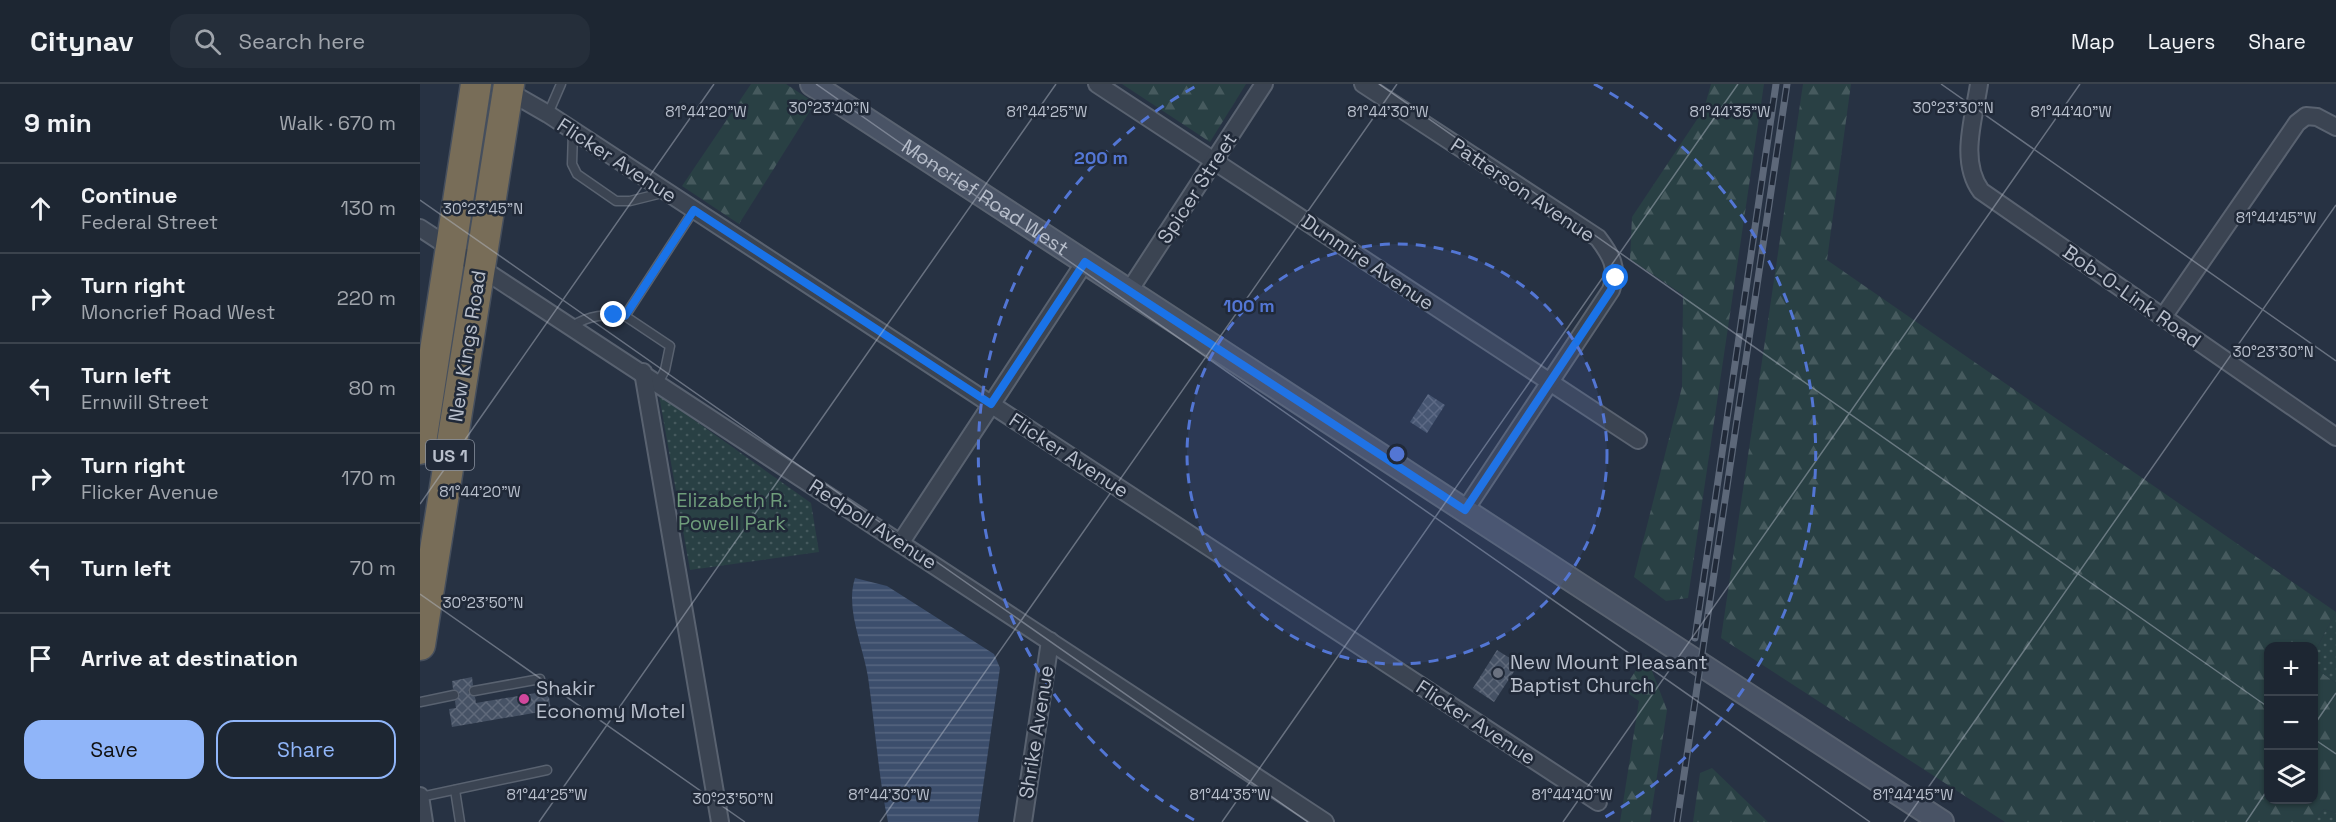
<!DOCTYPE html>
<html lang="en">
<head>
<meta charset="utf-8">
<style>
	:root { --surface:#1d2632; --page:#252e3a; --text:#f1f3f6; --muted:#a0a5ac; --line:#3b434d; --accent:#90b5f9 }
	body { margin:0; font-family:"Space Grotesk",sans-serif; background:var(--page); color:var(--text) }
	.controls { position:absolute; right:18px; bottom:18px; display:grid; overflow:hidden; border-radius:12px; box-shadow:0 2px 4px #0004 }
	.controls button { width:54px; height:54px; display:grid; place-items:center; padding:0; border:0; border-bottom:2px solid var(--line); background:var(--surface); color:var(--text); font:30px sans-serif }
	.stop { position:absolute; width:18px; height:18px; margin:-14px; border:4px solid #1a73e8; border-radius:50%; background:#fff }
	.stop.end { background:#1a73e8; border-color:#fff; box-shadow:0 2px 6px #0008 }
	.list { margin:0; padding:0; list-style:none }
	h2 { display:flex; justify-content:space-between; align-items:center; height:78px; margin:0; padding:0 24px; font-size:26px }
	h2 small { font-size:20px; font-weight:400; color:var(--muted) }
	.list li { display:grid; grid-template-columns:39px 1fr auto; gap:18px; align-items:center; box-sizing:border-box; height:90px; padding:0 24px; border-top:2px solid var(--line) }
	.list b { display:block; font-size:22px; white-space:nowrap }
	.list p { margin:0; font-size:20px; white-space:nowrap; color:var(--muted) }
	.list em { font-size:20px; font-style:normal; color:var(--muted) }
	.actions { display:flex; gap:12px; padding:18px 24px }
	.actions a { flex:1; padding:14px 0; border:2px solid var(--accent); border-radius:18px; text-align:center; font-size:21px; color:var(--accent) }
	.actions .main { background:var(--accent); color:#111 }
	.icon { flex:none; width:33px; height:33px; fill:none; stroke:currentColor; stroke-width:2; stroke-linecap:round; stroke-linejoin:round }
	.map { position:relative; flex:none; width:1916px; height:738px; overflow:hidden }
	header { display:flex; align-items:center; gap:36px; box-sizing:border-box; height:84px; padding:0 30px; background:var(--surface); border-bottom:2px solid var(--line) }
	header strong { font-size:28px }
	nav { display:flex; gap:33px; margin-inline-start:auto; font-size:21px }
	.search { width:420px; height:54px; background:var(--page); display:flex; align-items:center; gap:15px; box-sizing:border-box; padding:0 21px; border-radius:18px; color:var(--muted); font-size:22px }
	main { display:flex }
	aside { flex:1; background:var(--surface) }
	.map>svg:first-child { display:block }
</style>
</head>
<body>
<header>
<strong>Citynav</strong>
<div class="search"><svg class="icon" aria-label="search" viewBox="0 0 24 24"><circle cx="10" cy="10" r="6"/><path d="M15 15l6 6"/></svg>Search here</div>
<nav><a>Map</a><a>Layers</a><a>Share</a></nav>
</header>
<main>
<aside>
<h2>9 min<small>Walk · 670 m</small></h2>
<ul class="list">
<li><svg class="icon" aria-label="ahead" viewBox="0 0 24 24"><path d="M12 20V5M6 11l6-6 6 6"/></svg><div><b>Continue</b><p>Federal Street</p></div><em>130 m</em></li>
<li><svg class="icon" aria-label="right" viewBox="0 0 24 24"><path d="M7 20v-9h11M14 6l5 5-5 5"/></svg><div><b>Turn right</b><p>Moncrief Road West</p></div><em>220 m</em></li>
<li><svg class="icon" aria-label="left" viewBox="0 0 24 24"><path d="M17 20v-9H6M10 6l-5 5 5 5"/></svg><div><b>Turn left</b><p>Ernwill Street</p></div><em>80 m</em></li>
<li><svg class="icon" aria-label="right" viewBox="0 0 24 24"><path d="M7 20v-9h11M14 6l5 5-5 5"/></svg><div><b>Turn right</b><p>Flicker Avenue</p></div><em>170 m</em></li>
<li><svg class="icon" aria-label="left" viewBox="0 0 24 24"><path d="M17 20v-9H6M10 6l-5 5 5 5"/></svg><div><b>Turn left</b></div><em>70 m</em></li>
<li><svg class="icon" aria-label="arrive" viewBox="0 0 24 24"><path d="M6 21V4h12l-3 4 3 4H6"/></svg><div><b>Arrive at destination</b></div></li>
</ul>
<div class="actions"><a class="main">Save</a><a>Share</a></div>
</aside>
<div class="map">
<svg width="1916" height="738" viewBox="0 0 1916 738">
	<defs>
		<pattern id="forest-firs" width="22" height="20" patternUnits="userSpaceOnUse" patternTransform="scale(1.5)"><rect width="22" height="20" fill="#294044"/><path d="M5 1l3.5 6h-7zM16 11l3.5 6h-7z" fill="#465a5e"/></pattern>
		<pattern id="park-dots" width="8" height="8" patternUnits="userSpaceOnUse" patternTransform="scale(1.5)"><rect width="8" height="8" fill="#294044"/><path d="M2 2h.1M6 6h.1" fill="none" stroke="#465a5e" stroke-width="1.8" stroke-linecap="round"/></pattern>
		<pattern id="water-rules" width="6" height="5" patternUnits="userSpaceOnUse" patternTransform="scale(1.5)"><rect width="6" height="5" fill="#3c4e6c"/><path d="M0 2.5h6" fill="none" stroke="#566680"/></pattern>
		<pattern id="building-cross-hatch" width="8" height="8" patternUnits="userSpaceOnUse" patternTransform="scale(1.5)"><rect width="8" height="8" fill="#465265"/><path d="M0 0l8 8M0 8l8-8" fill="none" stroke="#5f697a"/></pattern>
	</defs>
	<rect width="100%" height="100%" fill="#273243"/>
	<g fill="url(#forest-firs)">
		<polygon points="331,0 366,0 395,19 319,140 262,102"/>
		<polygon points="702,0 826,0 790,58"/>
		<polygon points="1291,0 1344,0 1268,514 1246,517 1214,493 1262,303 1263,211 1210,175 1212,133 1284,25"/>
		<polygon points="1383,0 1431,0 1407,176 1916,528 1894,569 1894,562 1848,562 1848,716 1894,716 1894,583 1916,599 1916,729 1904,725 1893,738 1585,738 1301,554"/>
		<polygon points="1226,571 1247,626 1230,738 1200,738 1219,617 1203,606"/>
		<polygon points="1292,684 1348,738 1273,738 1280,689"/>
	</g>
	<g fill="url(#park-dots)">
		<polygon points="239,311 391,419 399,468 270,486"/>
		<polygon points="1916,528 1916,599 1894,583 1894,569"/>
		<polygon points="1904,725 1916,729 1916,738 1893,738"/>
	</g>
	<polygon fill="#294044" points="327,416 332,447 274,455 269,424"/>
	<path fill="url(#water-rules)" d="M435 494 467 502 574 570 580 584 558 738H468C458 690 455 641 448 593 443 561 425 525 435 494Z"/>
	<g fill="url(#building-cross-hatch)">
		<polygon points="1008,310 1025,321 1007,349 990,338"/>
		<polygon points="1077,566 1099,580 1074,618 1053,604"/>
		<polygon points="52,593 53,601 48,608 55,613 56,619 128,607 131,626 32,643 29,625 36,624 35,617 40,610 33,605 32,597"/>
	</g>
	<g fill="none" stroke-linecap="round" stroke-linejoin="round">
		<g stroke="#596270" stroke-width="11">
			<g id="lane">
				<polyline points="128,30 141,0"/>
				<polyline points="153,47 152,80 157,90 196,117 210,117 246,108"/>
				<path d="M152 242C170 231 185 230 205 232"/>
				<polyline points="238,299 245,286 250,262 205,232 274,126"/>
				<polyline points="54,607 120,595"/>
				<polyline points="0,618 34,611"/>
				<polyline points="35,706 40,738"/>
				<polyline points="0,713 127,686"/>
			</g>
		</g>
		<g stroke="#596270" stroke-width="20">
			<g id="street">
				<polyline points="677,0 1218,356"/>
				<path d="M943 0 1178 154C1191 171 1199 184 1191 206L1045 426"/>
				<path d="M1559 0C1554 34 1539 77 1561 107L1916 353"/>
				<polyline points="88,7 128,30 1178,718"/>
				<polyline points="0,144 905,738"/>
				<polyline points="709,207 844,0"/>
				<polyline points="1743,233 1877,39 1886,32 1897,33 1916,43"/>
				<polyline points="223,288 300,738"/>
				<polyline points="481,458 665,178"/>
				<polyline points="0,712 4,738"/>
				<polyline points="603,738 630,557"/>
			</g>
		</g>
		<g stroke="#596270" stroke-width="26">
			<g id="secondary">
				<path id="s1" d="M392 0 1522 738"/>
			</g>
		</g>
		<g stroke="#464f5d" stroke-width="33">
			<g id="highway">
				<polyline points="0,365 56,0"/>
				<polyline points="0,561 89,0"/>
			</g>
		</g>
		<use href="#lane" stroke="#3b4452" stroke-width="8"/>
		<use href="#street" stroke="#3b4452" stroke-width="16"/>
		<use href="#secondary" stroke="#495365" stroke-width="22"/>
		<use href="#highway" stroke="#786d58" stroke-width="30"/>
		<g stroke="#5d6879" stroke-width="7">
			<g id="rail">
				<polyline points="1275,554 1356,0"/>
				<polyline points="1257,738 1367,0"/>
			</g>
		</g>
		<use href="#rail" stroke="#202938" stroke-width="4.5" stroke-dasharray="14" stroke-linecap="butt"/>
	</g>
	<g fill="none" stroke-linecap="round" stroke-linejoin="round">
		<polyline stroke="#1a73e8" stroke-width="8" points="194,231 205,232 274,126 571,320 665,178 1045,426 1191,206 1196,194"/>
	</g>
	<path fill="none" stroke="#b8bfcc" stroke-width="1.5" stroke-opacity="0.45" d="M396 0 1450 738M959 0 1848 623M1521 0 1916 277M0 116 888 738M0 420 294 0M0 510 325 738M1894 641 1916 609M1894 655 1916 670M119 738 636 0M460 738 977 0M802 738 1318 0M1143 738 1660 0M1484 738 1916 121M1826 738 1848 705"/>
	<circle cx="977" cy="370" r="210" fill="#5376d4" fill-opacity=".12"/>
	<g fill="none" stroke="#5376d4" stroke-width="3" stroke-dasharray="10 8">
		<circle cx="977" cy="370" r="210"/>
		<path d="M774 736A419 419 0 0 1 780 0M1174 0A419 419 0 0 1 1180 736"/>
	</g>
	<circle fill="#6b7280" stroke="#202938" stroke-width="2" cx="1078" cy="589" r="6"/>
	<circle fill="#d1479c" stroke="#202938" stroke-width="2" cx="104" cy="615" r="6"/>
	<g text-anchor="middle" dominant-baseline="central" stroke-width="5" stroke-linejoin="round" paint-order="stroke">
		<rect fill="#202938" stroke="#8a92a0" stroke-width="1.5" x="6" y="356" width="48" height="30" rx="4.5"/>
		<g font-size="18" font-weight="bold" fill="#b8bfcc">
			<text x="30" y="371">US 1</text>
		</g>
		<g font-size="20" fill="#b8bfcc" stroke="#202938">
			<text transform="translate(197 76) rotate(33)">Flicker Avenue</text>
			<text transform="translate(777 104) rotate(-57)">Spicer Street</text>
			<text transform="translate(1103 106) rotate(34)">Patterson Avenue</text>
			<text stroke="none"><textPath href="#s1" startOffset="207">Moncrief Road West</textPath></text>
			<text transform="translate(948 178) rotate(34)">Dunmire Avenue</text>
			<text transform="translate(1712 212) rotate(35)">Bob-O-Link Road</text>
			<text transform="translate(47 262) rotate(-81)">New Kings Road</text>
			<text transform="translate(649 371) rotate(33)">Flicker Avenue</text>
			<text transform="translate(453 440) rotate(33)">Redpoll Avenue</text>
			<text transform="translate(1056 638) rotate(33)">Flicker Avenue</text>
			<text transform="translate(616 648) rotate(-81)">Shrike Avenue</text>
		</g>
		<g font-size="20" fill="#6f9d7b" stroke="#202938">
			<text x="312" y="416">Elizabeth R.<tspan x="312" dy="23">Powell Park</tspan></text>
		</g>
		<g font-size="20" fill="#b8bfcc" stroke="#202938" text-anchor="start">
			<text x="1090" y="578">New Mount Pleasant<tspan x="1090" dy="23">Baptist Church</tspan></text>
			<text x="116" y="604">Shakir<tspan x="116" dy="23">Economy Motel</tspan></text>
		</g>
	</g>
	<g font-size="15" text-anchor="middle" fill="#b8bfcc" stroke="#202938" stroke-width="5" stroke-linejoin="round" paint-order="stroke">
		<text x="409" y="29">30°23'40"N</text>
		<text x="1533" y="29">30°23'30"N</text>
		<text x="286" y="33">81°44'20"W</text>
		<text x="627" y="33">81°44'25"W</text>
		<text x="968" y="33">81°44'30"W</text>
		<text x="1310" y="33">81°44'35"W</text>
		<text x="1651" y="33">81°44'40"W</text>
		<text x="63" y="130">30°23'45"N</text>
		<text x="1856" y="139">81°44'45"W</text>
		<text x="1853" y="273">30°23'30"N</text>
		<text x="60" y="413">81°44'20"W</text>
		<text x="63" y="524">30°23'50"N</text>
		<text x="127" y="716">81°44'25"W</text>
		<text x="469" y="716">81°44'30"W</text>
		<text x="810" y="716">81°44'35"W</text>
		<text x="1152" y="716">81°44'40"W</text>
		<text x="1493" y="716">81°44'45"W</text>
		<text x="313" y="720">30°23'50"N</text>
	</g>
	<circle cx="977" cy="370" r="9" fill="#5376d4" stroke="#202938" stroke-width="3"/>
	<g font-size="18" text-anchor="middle" font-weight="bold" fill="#5376d4" stroke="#202938" stroke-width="5" stroke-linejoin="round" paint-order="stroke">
		<text x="681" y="80">200 m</text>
		<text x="829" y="228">100 m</text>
	</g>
</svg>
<div class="controls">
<button>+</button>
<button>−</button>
<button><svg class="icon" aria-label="layers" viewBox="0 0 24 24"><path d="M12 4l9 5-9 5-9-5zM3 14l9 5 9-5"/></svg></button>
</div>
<div class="stop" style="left:1196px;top:194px"></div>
<div class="stop end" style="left:194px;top:231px"></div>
</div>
</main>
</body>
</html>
